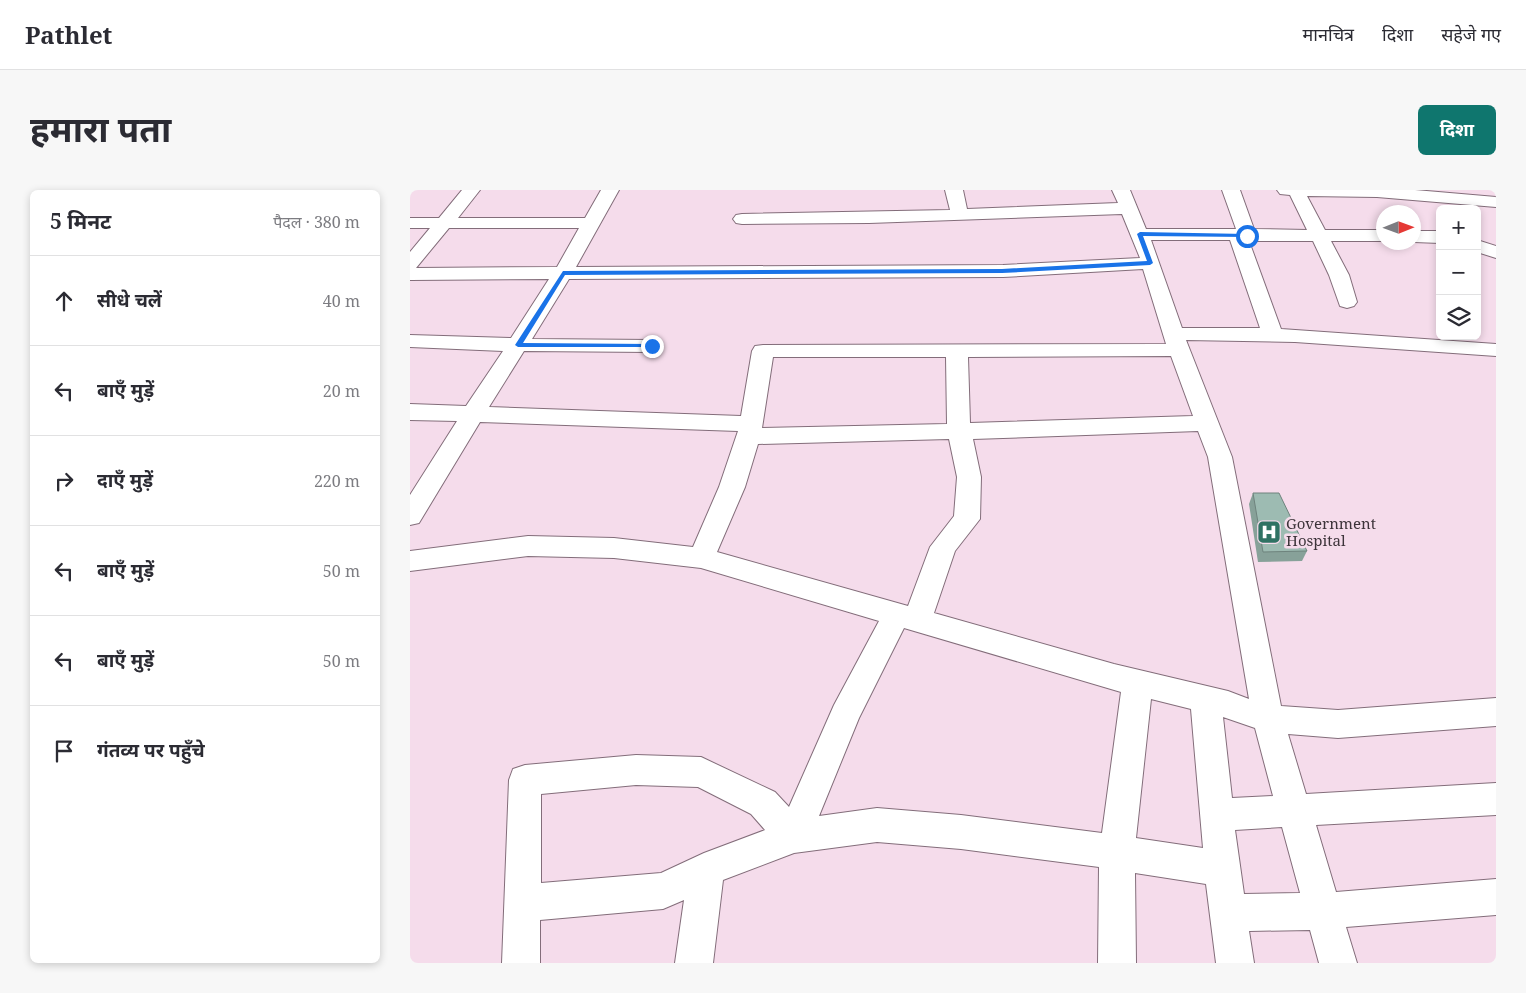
<!DOCTYPE html>
<html lang="hi">
<head>
<meta charset="utf-8">
<style>
	:root { --surface:#fff; --page:#f7f7f7; --text:#2b2b33; --muted:#7c7c81; --line:#e1e1e2; --accent:#0f766e }
	body { margin:0; font-family:"Noto Serif","Noto Sans Devanagari",serif; background:var(--page); color:var(--text) }
	.controls { position:absolute; right:15px; top:15px; display:grid; overflow:hidden; border-radius:8px; box-shadow:0 2px 8px #0003 }
	.controls button { width:45px; height:45px; display:grid; place-items:center; padding:0; border:0; border-bottom:1px solid var(--line); background:var(--surface); color:var(--text); font:25px sans-serif }
	.compass { position:absolute; left:966px; top:15px; width:45px; height:45px; border-radius:50%; background:var(--surface); box-shadow:0 2px 8px #0003; rotate:89deg }
	.stop { position:absolute; width:15px; height:15px; margin:-11px; border:4px solid #1a73e8; border-radius:50%; background:#fff }
	.stop.end { background:#1a73e8; border-color:#fff; box-shadow:0 1px 5px #0008 }
	.list { margin:0; padding:0; list-style:none }
	h2 { display:flex; justify-content:space-between; align-items:center; height:65px; margin:0; padding:0 20px; font-size:21px }
	h2 small { font-size:16px; font-weight:400; color:var(--muted) }
	.list li { display:grid; grid-template-columns:32px 1fr auto; gap:15px; align-items:center; box-sizing:border-box; height:90px; padding:0 20px; border-top:1px solid var(--line) }
	.list b { display:block; font-size:19px; white-space:nowrap }
	.list em { font-size:16px; font-style:normal; color:var(--muted) }
	.icon { flex:none; width:28px; height:28px; fill:none; stroke:currentColor; stroke-width:2; stroke-linecap:round; stroke-linejoin:round }
	.map { position:relative; flex:none; width:1086px; height:773px; overflow:hidden; border-radius:8px }
	header { display:flex; align-items:center; gap:30px; box-sizing:border-box; height:70px; padding:0 25px; background:var(--surface); border-bottom:1px solid var(--line) }
	header strong { font-size:24px }
	nav { display:flex; gap:28px; margin-inline-start:auto; font-size:18px }
	.intro { display:flex; align-items:center; justify-content:space-between; box-sizing:border-box; height:120px; padding:0 30px }
	h1 { margin:0; font-size:35px }
	.button { padding:12px 22px; border-radius:8px; background:var(--accent); color:#fff; font-size:18px; font-weight:700 }
	main { display:flex; gap:30px; padding:0 30px }
	aside { flex:1; background:var(--surface); border-radius:8px; box-shadow:0 2px 8px #0003 }
	.map>svg:first-child { display:block }
</style>
</head>
<body>
<header>
<strong>Pathlet</strong>
<nav><a>मानचित्र</a><a>दिशा</a><a>सहेजे गए</a></nav>
</header>
<div class="intro"><h1>हमारा पता</h1><a class="button">दिशा</a></div>
<main>
<aside>
<h2>5 मिनट<small>पैदल · 380 m</small></h2>
<ul class="list">
<li><svg class="icon" aria-label="ahead" viewBox="0 0 24 24"><path d="M12 20V5M6 11l6-6 6 6"/></svg><div><b>सीधे चलें</b></div><em>40 m</em></li>
<li><svg class="icon" aria-label="left" viewBox="0 0 24 24"><path d="M17 20v-9H6M10 6l-5 5 5 5"/></svg><div><b>बाएँ मुड़ें</b></div><em>20 m</em></li>
<li><svg class="icon" aria-label="right" viewBox="0 0 24 24"><path d="M7 20v-9h11M14 6l5 5-5 5"/></svg><div><b>दाएँ मुड़ें</b></div><em>220 m</em></li>
<li><svg class="icon" aria-label="left" viewBox="0 0 24 24"><path d="M17 20v-9H6M10 6l-5 5 5 5"/></svg><div><b>बाएँ मुड़ें</b></div><em>50 m</em></li>
<li><svg class="icon" aria-label="left" viewBox="0 0 24 24"><path d="M17 20v-9H6M10 6l-5 5 5 5"/></svg><div><b>बाएँ मुड़ें</b></div><em>50 m</em></li>
<li><svg class="icon" aria-label="arrive" viewBox="0 0 24 24"><path d="M6 21V4h12l-3 4 3 4H6"/></svg><div><b>गंतव्य पर पहुँचे</b></div></li>
</ul>
</aside>
<div class="map">
<svg width="1086" height="773" viewBox="0 0 1086 773">
	<rect width="100%" height="100%" fill="#f5dceb"/>
	<g fill="none" stroke-linecap="round" stroke-linejoin="round">
		<g stroke="#836d7a" stroke-width="2">
			<g id="minor">
				<path d="M52 0H70L48 28H175L191 0H209L166 77 593 75 730 68 712 24 459 33 332 34 326 33 323 29 326 25 332 24 540 20 535 0H553L557 19 708 13 702 0H720L736 39H826L812 0H830L844 39 897 40 880 5 870 4 867 0H1005L1086 7V17L967 7 897 6 915 40H974V51H921L939 85 947 112 944 116 937 118 930 116 919 85 903 51H839L871 139 1086 154V166L885 152 776 150 822 267 871 516 928 520 1086 508V536L928 548 878 544 896 604 1086 593V625L906 635 926 702 1086 689V725L936 737 947 773H909L900 740 839 741 844 773H806L796 694 725 683 726 773H688L689 677 551 659 467 652 384 663 313 690 303 773H265L274 710 253 719 130 730V773H92L99 590 103 579 115 575 226 565 291 567 365 602 379 617 424 515 469 431 291 378 204 368 118 366 0 381V361L118 346 204 348 283 357 309 297 328 241 70 232 9 333 0 335V305L47 231 0 230V214L56 216 93 161 0 157V145L101 148 139 89 0 90V62L20 38H0V28H29ZM39 38H169L147 77 6 78ZM741 50H820L850 138H772ZM733 79 756 154 353 155 345 156 342 161 331 226 79 217 114 161 242 162 250 161 253 156 250 151 242 150 122 149 159 89 593 87ZM761 166 783 226 560 233 558 167ZM363 167H536L537 234 352 238ZM788 241 798 267 839 509 818 501 704 474 524 423 545 361 570 329 571 287 563 249ZM539 249 547 287 544 326 520 357 498 416 307 362 335 297 348 254ZM494 438 711 502 692 643 551 625 467 618 409 626 449 528ZM741 509 781 519 793 658 726 648ZM813 527 845 538 863 606 822 608ZM226 595 288 597 341 624 355 640 294 663 251 683 131 693V604ZM872 637 890 703 834 704 825 640Z"/>
				<polygon points="1004,41 1030,41 1030,53 1004,52"/>
				<polygon points="1067,50 1086,56 1086,68 1067,62"/>
			</g>
		</g>
		<use href="#minor" fill="#fff" fill-rule="evenodd"/>
	</g>
	<polygon fill="#87a199" points="843,303 897,361 892,371 848,372 839,314"/>
	<polygon fill="#9dbbb2" stroke="#6e837d" points="843,303 869,303 897,361 853,362"/>
	<polygon fill="#1a73e8" points="730,42 837,44 840,46 837,47 733,46 743,73 740,75 592,83 155,85 113,153 242,154 245,156 244,157 108,157 105,155 153,81 592,79 737,71 727,44"/>
	<defs>
		<g id="hospital-square" transform="scale(1.25)"><rect x="-9" y="-9" width="18" height="18" rx="4" fill="#2f7263" stroke="#f5dceb"/><path d="M-5-5h3v3.5h4V-5h3V5h-3V1.5h-4V5h-3Z" fill="#fff"/></g>
	</defs>
	<g fill-rule="evenodd">
		<use href="#hospital-square" x="859" y="342"/>
	</g>
	<g text-anchor="middle" dominant-baseline="central" stroke-width="5" stroke-linejoin="round" paint-order="stroke">
		<g font-size="15" fill="#3d343a" stroke="#f5dceb" text-anchor="start">
			<text x="876" y="333">Government<tspan x="876" dy="17">Hospital</tspan></text>
		</g>
	</g>
</svg>
<div class="controls">
<button>+</button>
<button>−</button>
<button><svg class="icon" aria-label="layers" viewBox="0 0 24 24"><path d="M12 4l9 5-9 5-9-5zM3 14l9 5 9-5"/></svg></button>
</div>
<svg class="compass" viewBox="-18 -18 36 36"><path d="M0-13l5 13h-10z" fill="#e53935"/><path d="M0 13l5-13h-10z" fill="#7c7c81"/></svg>
<div class="stop" style="left:837px;top:46px"></div>
<div class="stop end" style="left:242px;top:156px"></div>
</div>
</main>
</body>
</html>
